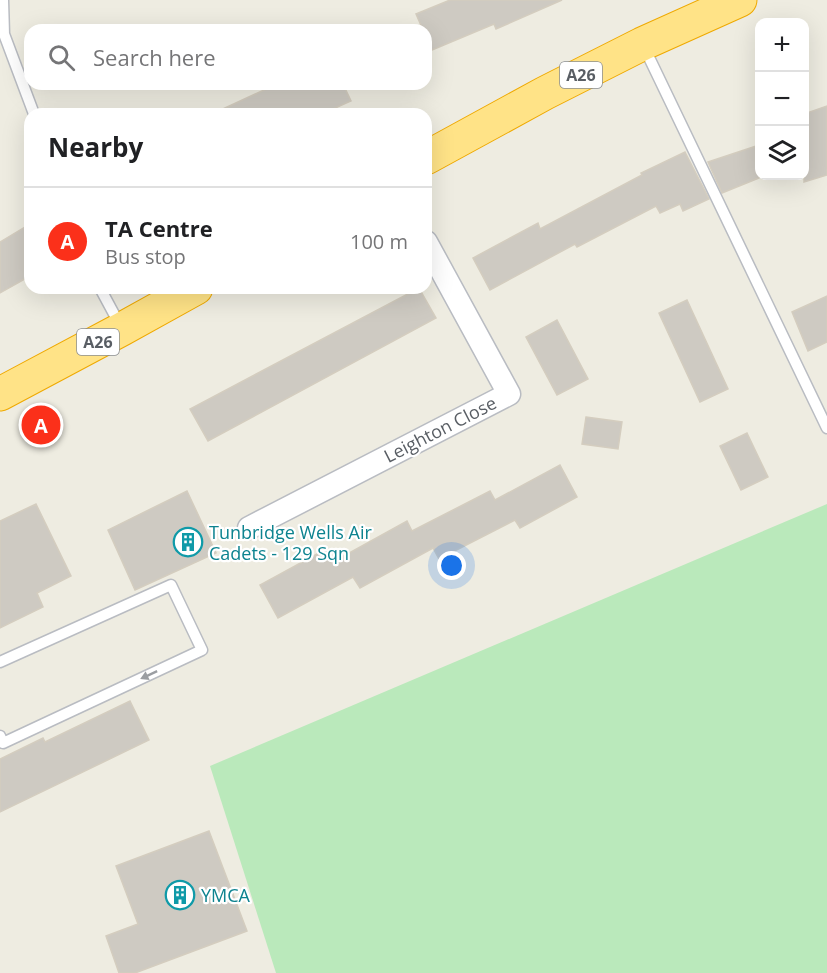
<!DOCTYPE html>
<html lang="en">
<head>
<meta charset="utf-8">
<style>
	:root { --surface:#fff; --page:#f6f6f6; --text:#202124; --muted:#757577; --line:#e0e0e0; --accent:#fb301a }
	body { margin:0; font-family:"Open Sans",sans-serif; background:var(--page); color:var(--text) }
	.controls { position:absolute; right:18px; top:18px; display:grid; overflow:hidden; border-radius:12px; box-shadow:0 6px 24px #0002 }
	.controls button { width:54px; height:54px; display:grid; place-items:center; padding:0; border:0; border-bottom:2px solid var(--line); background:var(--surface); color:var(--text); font:30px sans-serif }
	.you { position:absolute; left:452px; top:566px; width:21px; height:21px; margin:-15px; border:4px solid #fff; border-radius:50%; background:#1a73e8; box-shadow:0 0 0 9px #1a73e833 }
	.badge { display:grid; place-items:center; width:39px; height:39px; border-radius:50%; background:var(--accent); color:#fff; font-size:20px; font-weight:700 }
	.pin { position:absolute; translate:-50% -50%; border:3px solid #fff; box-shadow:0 2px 6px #0006 }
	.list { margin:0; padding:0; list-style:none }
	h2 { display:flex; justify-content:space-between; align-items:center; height:78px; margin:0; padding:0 24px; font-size:26px }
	h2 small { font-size:20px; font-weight:400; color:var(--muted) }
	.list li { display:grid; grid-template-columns:39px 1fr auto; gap:18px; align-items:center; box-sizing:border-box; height:108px; padding:0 24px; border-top:2px solid var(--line) }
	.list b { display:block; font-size:22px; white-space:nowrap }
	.list p { margin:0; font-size:20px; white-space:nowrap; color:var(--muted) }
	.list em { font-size:20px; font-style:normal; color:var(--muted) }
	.icon { flex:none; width:33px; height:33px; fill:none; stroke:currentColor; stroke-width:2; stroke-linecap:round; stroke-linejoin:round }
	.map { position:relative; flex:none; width:827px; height:973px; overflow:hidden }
	.search { position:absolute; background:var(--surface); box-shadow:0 6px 24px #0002; left:24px; top:24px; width:408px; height:66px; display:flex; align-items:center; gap:15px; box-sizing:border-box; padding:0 21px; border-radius:18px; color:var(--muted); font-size:22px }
	.panel { position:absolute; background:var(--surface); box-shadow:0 6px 24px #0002; left:24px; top:108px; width:408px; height:186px; border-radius:18px }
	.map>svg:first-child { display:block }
</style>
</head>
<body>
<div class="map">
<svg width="827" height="973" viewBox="0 0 827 973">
	<rect width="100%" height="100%" fill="#eeece1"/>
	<polygon fill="#bae9bb" points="827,504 827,973 276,973 210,766"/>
	<g fill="#cecac2" stroke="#d4cdbf" stroke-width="1.5">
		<polygon points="450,0 562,0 496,29 494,24 432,50 426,37 426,30 423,30 416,14"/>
		<polygon points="277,84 343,84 351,101 322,114 212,114"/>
		<polygon points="827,106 827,175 804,182 804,114"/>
		<polygon points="759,145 759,178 722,193 708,162"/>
		<polygon points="685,152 709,199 683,211 680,204 660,213 656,206 577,247 575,244 490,290 473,258 538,223 540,229 642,175 641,173"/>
		<polygon points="30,224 30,276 0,293 0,242"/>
		<polygon points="419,288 436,318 208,441 190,409"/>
		<polygon points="827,296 827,342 808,351 792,312"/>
		<polygon points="687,300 728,389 700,402 659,313"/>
		<polygon points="557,320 588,379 557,395 526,337"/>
		<polygon points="586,417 622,422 618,449 582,444"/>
		<polygon points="747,433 768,477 741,490 720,446"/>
		<polygon points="560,465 577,497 520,528 515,520 439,559 433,548 360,588 353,577 278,618 260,585 326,549 333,562 407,521 412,531 490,491 495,500"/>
		<polygon points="187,491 216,553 135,590 108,530"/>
		<polygon points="36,504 71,576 37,593 43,607 0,628 0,521"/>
		<polygon points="130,701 149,740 0,812 0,759 43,738 45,742"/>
		<polygon points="209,831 247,931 135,973 119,973 106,936 138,924 116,866"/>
	</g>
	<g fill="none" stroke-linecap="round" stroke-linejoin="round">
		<g stroke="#b9bcc2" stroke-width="13">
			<g id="lane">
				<polyline points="3,0 4,34 34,114"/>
				<polyline points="644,47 827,428"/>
				<polyline points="100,288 121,327"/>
				<polyline points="0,662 171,585 202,650 3,743 0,736"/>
			</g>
		</g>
		<g stroke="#b9bcc2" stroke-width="25">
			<polyline id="street" points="249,528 509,394 426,242"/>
		</g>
		<g stroke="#efa900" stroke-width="35">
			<g id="highway">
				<polyline points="426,158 545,93 642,44 740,0"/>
				<polyline points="0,394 122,329 196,288"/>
			</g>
		</g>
		<use href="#lane" stroke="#fff" stroke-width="10"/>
		<use href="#street" stroke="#fff" stroke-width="22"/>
		<use href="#highway" stroke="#ffe387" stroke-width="33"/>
	</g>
	<defs><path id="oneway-solid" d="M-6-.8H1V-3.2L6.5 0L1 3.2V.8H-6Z" transform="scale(1.5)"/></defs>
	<use fill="#9b9ea2" href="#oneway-solid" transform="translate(149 675) rotate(155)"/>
	<defs>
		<g id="building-ring" transform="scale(1.5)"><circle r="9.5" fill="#fff" stroke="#0f9aa8" stroke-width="1.5"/><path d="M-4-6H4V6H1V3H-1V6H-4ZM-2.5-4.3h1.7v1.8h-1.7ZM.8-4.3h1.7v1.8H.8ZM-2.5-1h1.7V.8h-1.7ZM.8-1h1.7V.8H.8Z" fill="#0f9aa8"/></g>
	</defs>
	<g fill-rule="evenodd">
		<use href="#building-ring" x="188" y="542"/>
		<use href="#building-ring" x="180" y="895"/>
	</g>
	<g text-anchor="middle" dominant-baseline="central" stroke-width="4.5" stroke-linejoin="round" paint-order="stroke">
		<g fill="#fff" stroke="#8b8e92" stroke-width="1.5">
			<rect x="560" y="62" width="42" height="26" rx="4.5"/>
			<rect x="77" y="329" width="42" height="26" rx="4.5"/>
		</g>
		<g font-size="16" font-weight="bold" fill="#595e64">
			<text x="581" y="75">A26</text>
			<text x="98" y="342">A26</text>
		</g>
		<g font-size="18" fill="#595e64" stroke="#fff">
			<text transform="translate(440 429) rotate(-27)">Leighton Close</text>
		</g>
		<g font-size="18" fill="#0d838f" stroke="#fff" text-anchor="start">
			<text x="209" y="532">Tunbridge Wells Air<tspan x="209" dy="21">Cadets - 129 Sqn</tspan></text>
			<text x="201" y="895">YMCA</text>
		</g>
	</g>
</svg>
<div class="controls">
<button>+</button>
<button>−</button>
<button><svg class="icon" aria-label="layers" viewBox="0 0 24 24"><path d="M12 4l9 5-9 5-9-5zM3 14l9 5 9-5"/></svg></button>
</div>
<div class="you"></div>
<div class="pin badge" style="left:41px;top:425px">A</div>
<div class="search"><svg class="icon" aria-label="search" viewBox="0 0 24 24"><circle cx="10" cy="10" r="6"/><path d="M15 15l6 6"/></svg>Search here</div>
<section class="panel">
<h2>Nearby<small></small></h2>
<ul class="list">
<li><span class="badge">A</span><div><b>TA Centre</b><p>Bus stop</p></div><em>100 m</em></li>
</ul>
</section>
</div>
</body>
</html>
